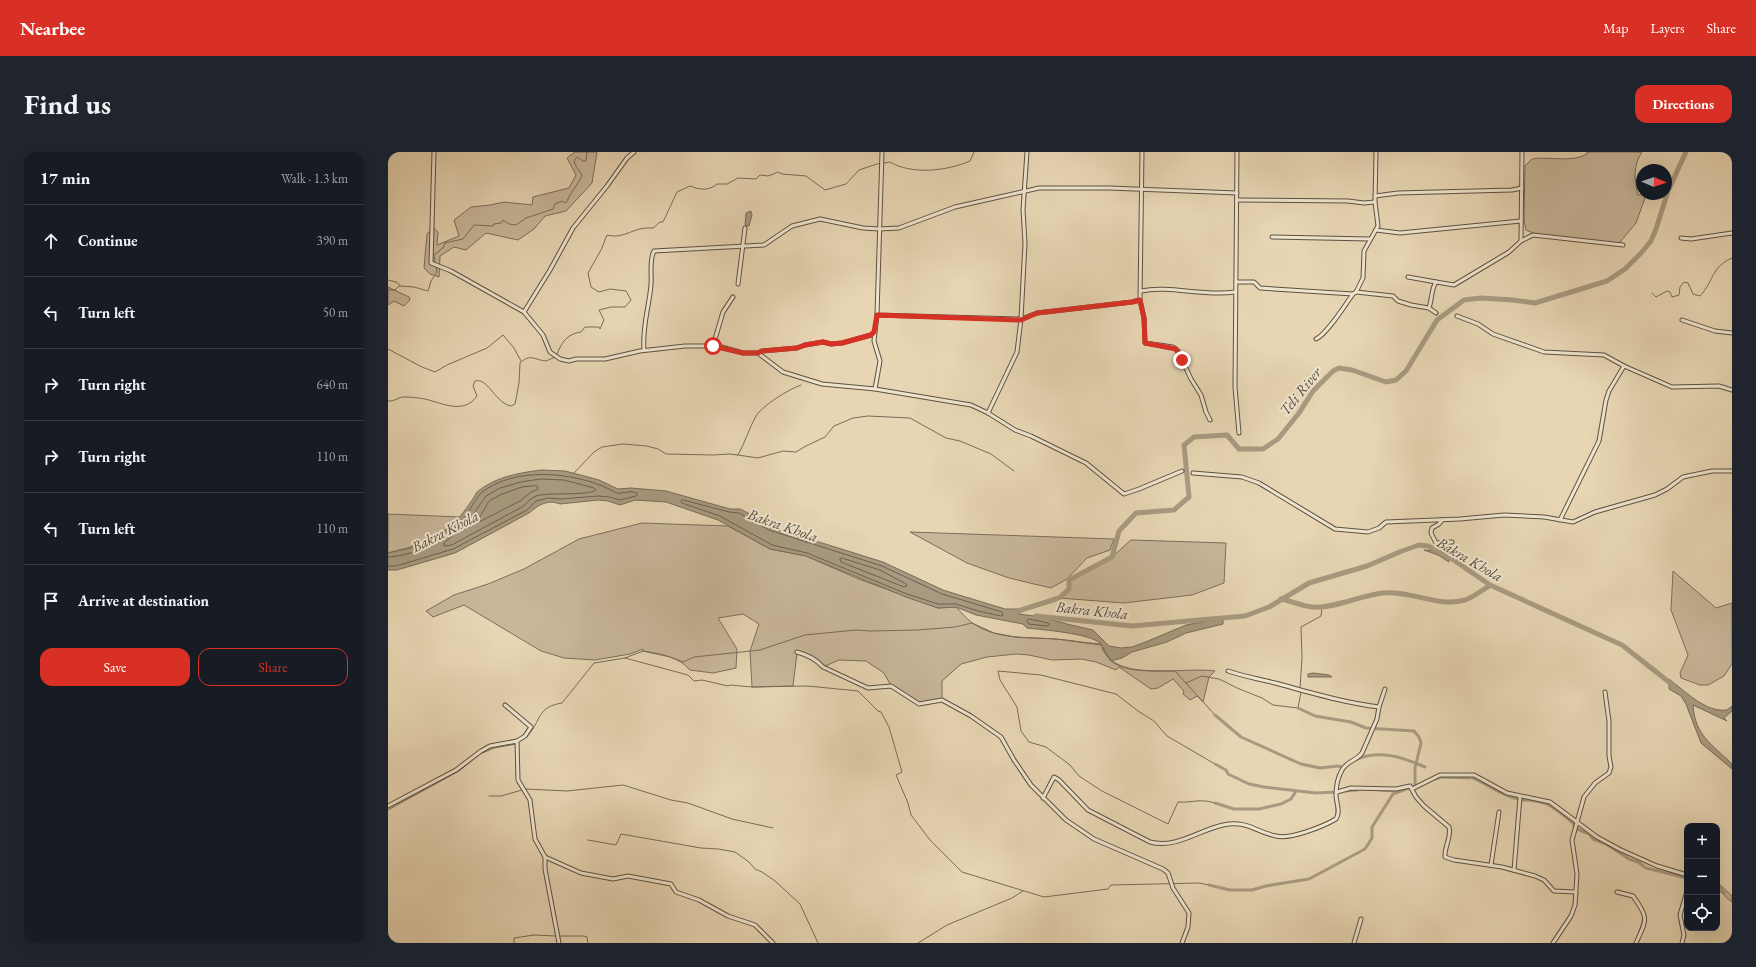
<!DOCTYPE html>
<html lang="en">
<head>
<meta charset="utf-8">
<style>
	:root { --surface:#171b24; --page:#20242c; --text:#f1f3f6; --muted:#9ea1a6; --line:#363941; --accent:#d93025 }
	body { margin:0; font-family:"EB Garamond",serif; background:var(--page); color:var(--text) }
	.controls { position:absolute; right:12px; bottom:12px; display:grid; overflow:hidden; border-radius:8px; box-shadow:0 4px 16px #0002 }
	.controls button { width:36px; height:36px; display:grid; place-items:center; padding:0; border:0; border-bottom:1px solid var(--line); background:var(--surface); color:var(--text); font:20px sans-serif }
	.compass { position:absolute; left:1248px; top:12px; width:36px; height:36px; border-radius:50%; background:var(--surface); box-shadow:0 4px 16px #0002; rotate:92deg }
	.stop { position:absolute; width:12px; height:12px; margin:-9px; border:3px solid #d93025; border-radius:50%; background:#fff }
	.stop.end { background:#d93025; border-color:#fff; box-shadow:0 1px 4px #0008 }
	.list { margin:0; padding:0; list-style:none }
	h2 { display:flex; justify-content:space-between; align-items:center; height:52px; margin:0; padding:0 16px; font-size:17px }
	h2 small { font-size:13px; font-weight:400; color:var(--muted) }
	.list li { display:grid; grid-template-columns:26px 1fr auto; gap:12px; align-items:center; box-sizing:border-box; height:72px; padding:0 16px; border-top:1px solid var(--line) }
	.list b { display:block; font-size:15px; white-space:nowrap }
	.list em { font-size:13px; font-style:normal; color:var(--muted) }
	.actions { display:flex; gap:8px; padding:12px 16px }
	.actions a { flex:1; padding:9px 0; border:1px solid var(--accent); border-radius:12px; text-align:center; font-size:14px; color:var(--accent) }
	.actions .main { background:var(--accent); color:#fff }
	.icon { flex:none; width:22px; height:22px; fill:none; stroke:currentColor; stroke-width:2; stroke-linecap:round; stroke-linejoin:round }
	.map { position:relative; flex:none; width:1344px; height:791px; overflow:hidden; border-radius:12px }
	header { display:flex; align-items:center; gap:24px; box-sizing:border-box; height:56px; padding:0 20px; background:var(--accent); color:#fff }
	header strong { font-size:19px }
	nav { display:flex; gap:22px; margin-inline-start:auto; font-size:14px }
	.intro { display:flex; align-items:center; justify-content:space-between; box-sizing:border-box; height:96px; padding:0 24px }
	h1 { margin:0; font-size:28px }
	.button { padding:10px 18px; border-radius:12px; background:var(--accent); color:#fff; font-size:14px; font-weight:700 }
	main { display:flex; gap:24px; padding:0 24px }
	aside { flex:1; background:var(--surface); border-radius:12px; box-shadow:0 4px 16px #0002 }
	.map>svg:first-child { display:block }
</style>
</head>
<body>
<header>
<strong>Nearbee</strong>
<nav><a>Map</a><a>Layers</a><a>Share</a></nav>
</header>
<div class="intro"><h1>Find us</h1><a class="button">Directions</a></div>
<main>
<aside>
<h2>17 min<small>Walk · 1.3 km</small></h2>
<ul class="list">
<li><svg class="icon" aria-label="ahead" viewBox="0 0 24 24"><path d="M12 20V5M6 11l6-6 6 6"/></svg><div><b>Continue</b></div><em>390 m</em></li>
<li><svg class="icon" aria-label="left" viewBox="0 0 24 24"><path d="M17 20v-9H6M10 6l-5 5 5 5"/></svg><div><b>Turn left</b></div><em>50 m</em></li>
<li><svg class="icon" aria-label="right" viewBox="0 0 24 24"><path d="M7 20v-9h11M14 6l5 5-5 5"/></svg><div><b>Turn right</b></div><em>640 m</em></li>
<li><svg class="icon" aria-label="right" viewBox="0 0 24 24"><path d="M7 20v-9h11M14 6l5 5-5 5"/></svg><div><b>Turn right</b></div><em>110 m</em></li>
<li><svg class="icon" aria-label="left" viewBox="0 0 24 24"><path d="M17 20v-9H6M10 6l-5 5 5 5"/></svg><div><b>Turn left</b></div><em>110 m</em></li>
<li><svg class="icon" aria-label="arrive" viewBox="0 0 24 24"><path d="M6 21V4h12l-3 4 3 4H6"/></svg><div><b>Arrive at destination</b></div></li>
</ul>
<div class="actions"><a class="main">Save</a><a>Share</a></div>
</aside>
<div class="map">
<svg width="1344" height="791" viewBox="0 0 1344 791">
	<rect width="100%" height="100%" fill="#e7d5b3"/>
	<filter id="stains"><feTurbulence type="fractalNoise" baseFrequency=".005" numOctaves="4"/><feColorMatrix values="0 0 0 0 .2 0 0 0 0 .09 0 0 0 0 .02 0 0 0 .5 -.17"/></filter>
	<radialGradient id="worn" r=".72"><stop offset=".6" stop-color="#630" stop-opacity="0"/><stop offset="1" stop-color="#630" stop-opacity=".3"/></radialGradient>
	<g fill="#c8b79a" stroke="#7c6e5c">
		<polygon points="187,0 209,0 204,31 178,59 157,64 146,77 130,88 98,81 78,98 66,95 52,104 51,125 42,122 36,116 39,82 46,76 50,80 49,93 71,84 66,68 83,55 102,53 116,50 144,53 145,45 181,36 188,23 179,6"/>
		<path d="M1199 0H1254C1245 13 1246 28 1250 43H1254L1257 46 1248 71 1232 90 1226 93 1155 85 1138 78 1136 68 1137 14 1144 7C1161 4 1184 11 1199 2Z"/>
		<polygon points="0,135 21,145 22,148 16,154 6,149 0,153"/>
		<path d="M0 362 72 365C46 390 34 392 0 401Z"/>
		<path d="M254 371 340 374 382 397 418 404 468 426 550 456 568 455C573 460 578 466 583 470 607 488 639 485 667 487 682 488 697 491 713 492 715 498 718 503 722 508 741 527 801 515 827 519L821 525 815 550 809 544 802 548 795 542 796 539 785 527 770 536 763 537 731 515 728 518 708 510 693 507 664 508 641 503 628 502 599 505 573 512 554 529V548L531 552 503 534 496 521 478 509 451 508 435 515 418 503 409 501 405 534 364 535 362 499 371 472 355 462 330 466 349 497 348 516 325 521 302 518C290 504 272 502 255 499V497L242 502 207 508 176 506 153 499 76 453 45 465 38 459 66 443 100 432 136 417 191 387Z"/>
		<polygon points="522,380 726,387 722,398 699,406 679,427 663,436 621,426 579,411"/>
		<polygon points="743,388 838,391 836,431 804,443 736,451 671,446 681,437 681,428 724,405"/>
		<polygon points="1285,419 1328,456 1344,451 1344,512 1336,524 1320,533 1312,533 1293,526 1292,521 1300,503 1283,458"/>
		<path d="M1329 730 1344 744V750C1339 747 1335 740 1329 738Z"/>
	</g>
	<g fill="#a89a80" stroke="#786c58">
		<polygon points="363,59 364,63 361,74 357,73 358,61"/>
		<path d="M153 318 177 319 200 325 211 328 230 337 243 336 278 339 342 357H352L362 362 383 375 495 410 555 438 617 457H636L631 462 654 465 679 472 705 478 721 494 733 496 744 495 760 489 798 473 835 466V472L798 481 779 490 744 500 734 506 723 509C720 505 715 494 712 491 700 481 655 478 639 476L635 472 588 463 568 455 550 456 518 445 418 404 382 397 330 368 278 350 247 348 232 353 220 349 210 348 172 352C160 347 150 353 141 361L67 401 9 418H0V401C12 398 25 396 36 392 60 382 77 361 89 340 107 325 130 321 153 318Z"/>
		<polygon points="1036,398 1055,399 1061,402 1061,410 1050,403"/>
		<polygon points="925,521 941,523 944,525 920,525 920,522"/>
		<path d="M1281 527C1297 539 1318 561 1339 558L1344 554V559L1336 566 1339 569 1305 553C1307 584 1324 592 1344 612V617L1313 591 1298 552 1293 544 1281 537Z"/>
	</g>
	<g fill="none" stroke-linecap="round" stroke-linejoin="round">
		<g stroke="#6c604e" stroke-width="1">
			<path d="M153 327 176 328 206 336 208 338C200 344 162 340 148 344 142 346 139 352 134 355 110 368 87 380 64 393L56 394V391L79 371 98 344 112 336 133 330Z"/>
			<polygon points="149,334 150,337 143,340 132,349 91,370 89,370 101,349 114,342 134,335"/>
			<polygon points="295,348 341,360 351,361 381,378 494,414 554,442 614,460 615,463 613,464 590,459 568,452 550,452 519,442 419,401 384,393 332,364 294,351 293,349"/>
			<path d="M0 405C28 403 59 389 76 366 82 359 87 347 93 341 126 314 186 320 221 337 223 338 226 340 229 341 236 342 244 337 250 342L248 344 232 348 221 345 210 344 173 347 160 346 148 349 139 358 65 397 8 414H0"/>
			<polygon points="454,406 492,418 518,432 519,434 516,435 453,410 452,407"/>
			<polygon points="641,467 660,471 661,473 659,474 641,472 639,469"/>
		</g>
		<g stroke="#786c58" stroke-width="1">
			<path d="M496 11 502 10C524 23 559 19 582 9L586 0"/>
			<path d="M47 111 46 103 55 96 57 91 75 87 86 73 105 74 106 72 113 71 115 68 121 72 128 73 138 66 165 57 167 52 174 49 178 51C182 41 189 34 194 24 192 18 188 17 186 9L189 5 195 9H198L199 0"/>
			<polyline points="0,128 8,130 12,133"/>
			<polyline points="0,138 7,138 11,134 26,135 40,139 43,129 49,120 48,114"/>
			<path d="M1264 141 1268 145 1279 139 1282 140 1284 145 1291 143 1292 135 1296 130 1300 131 1305 142 1312 144C1326 129 1323 115 1344 106"/>
			<polyline points="0,197 34,215 47,220 59,213 99,196 115,183 126,196 133,209"/>
			<path d="M169 202C174 190 179 182 193 180L197 175H211L212 177 216 168 211 158 223 155H237L243 148 238 139 222 137 211 140 203 135 200 121 213 98 219 83C237 88 245 74 265 76L272 70H275L289 40 302 34C312 38 321 39 329 32H339L350 26 368 27 372 23 380 24 390 20 394 22 418 24 437 38 458 32 471 18 492 11"/>
			<path d="M0 249C7 250 11 244 18 245 24 245 31 246 37 247 54 251 76 263 89 244L85 234 87 229C100 225 107 251 123 254L127 252 131 231 132 211C143 201 146 208 158 209L167 205"/>
			<polyline points="350,303 370,306 395,299 408,300 416,295 437,285 446,274 465,266 480,264 522,266 558,286 572,289 603,302 626,319"/>
			<path d="M185 322 206 300 214 295 235 292 259 294 270 297 278 302 326 303 341 302 350 303C357 291 361 276 368 264 374 254 401 237 413 233"/>
			<path d="M714 496C726 523 763 518 787 519L827 563"/>
			<polyline points="237,506 300,523 306,529 314,528 340,534 342,533 364,535 420,534 470,539 490,559 493,560 501,575 514,620 508,623 520,651 523,663 542,688 574,720 656,745 720,737 723,733 811,731 821,733"/>
			<polyline points="798,531 814,524 831,527 849,536 874,546 885,553 910,556 913,540"/>
			<polyline points="912,537 914,505 913,475 933,464 934,455"/>
			<path d="M139 584C154 569 148 555 174 551L206 511 237 506 255 499 282 505 295 510 306 505 372 498 417 483 468 478 483 479 530 478 567 475 584 471 606 481 627 485 669 487 713 493"/>
			<polyline points="131,590 136,586"/>
			<polyline points="137,637 179,639 235,633 283,648 300,651 344,667 385,676"/>
			<polyline points="101,644 113,644 134,638"/>
			<path d="M827 651C811 646 805 651 790 650L780 672 714 639 691 624 682 613 658 595 641 590 633 579 629 555 612 528 610 519 653 523 728 542 750 559 766 569 779 584 827 612"/>
			<polyline points="0,658 71,619 92,602 106,596 128,592"/>
			<polyline points="200,688 228,693 233,682 313,696 330,697 347,700 361,710 367,717 374,720 387,729 412,752 430,791"/>
			<polyline points="171,784 196,784 199,785 200,791"/>
			<polyline points="126,791 126,786 146,783 168,784"/>
			<polyline points="530,791 559,773 624,746 635,739"/>
		</g>
		<g stroke="#a89a80" stroke-width="3">
			<polyline points="910,556 927,564 963,570 978,576 1026,579 1031,585 1033,591 1027,616 1027,633"/>
			<polyline points="827,563 853,585 913,612 932,616 950,614 957,616"/>
			<path d="M967 608C991 597 1014 605 1037 615"/>
			<polyline points="827,612 838,618 840,622 861,632 876,635 928,641 950,640"/>
			<path d="M1085 626C1100 632 1113 644 1130 647"/>
			<polyline points="1046,627 1054,625 1082,626"/>
			<polyline points="991,638 1009,639"/>
			<polyline points="957,639 969,638"/>
			<path d="M1134 648C1162 649 1165 655 1186 672V675"/>
			<polyline points="827,651 846,657 871,657 893,652 903,647 908,639"/>
			<polyline points="1189,677 1201,682 1205,687 1218,692 1241,707 1250,710 1258,716 1299,726"/>
			<polyline points="1329,730 1336,741"/>
			<polyline points="821,733 842,738 864,738 878,734 921,727 977,697 984,686 984,675 1005,642 1021,636"/>
		</g>
		<g stroke="#a89a80" stroke-width="5">
			<path d="M893 447C904 449 915 455 926 455 944 457 974 443 995 441 1023 438 1050 456 1077 448 1086 445 1094 438 1101 434"/>
			<polyline points="630,459 671,446 681,437 681,428 724,405 731,379 748,361 786,358 801,345 796,293 806,285 839,283 851,297 875,297 890,287 911,261 925,239 945,219 951,216 964,218 998,230 1008,228 1018,219 1049,168 1076,148 1093,146 1125,148 1147,151 1219,129 1237,117 1253,101 1263,89 1268,77 1280,39 1298,0"/>
			<polyline points="648,464 744,474 857,464 881,455 921,431 979,414 1014,399 1031,393 1040,394 1057,402 1102,433 1234,493 1286,534"/>
		</g>
		<g stroke="#5d5242" stroke-width="5">
			<g id="minor">
				<polyline points="46,0 43,111 63,119 136,160 155,183 162,200 172,207 181,209 188,207 217,207 252,199 297,194 330,194 355,201 370,201 395,220 434,232 487,237 583,253 600,261 627,278 643,284 698,311 736,342 751,337 794,319"/>
				<polyline points="494,0 489,163 633,167 649,161 744,150 752,148 754,0"/>
				<polyline points="849,0 847,235 851,281"/>
				<polyline points="1134,0 1133,89 1145,83 1235,93"/>
				<polyline points="987,44 1010,41 1124,38 1134,36"/>
				<polyline points="849,48 960,49 976,51 987,50"/>
				<polyline points="988,78 1012,81 1133,69"/>
				<polyline points="884,85 982,87"/>
				<polyline points="1293,86 1303,87 1344,81"/>
				<polyline points="1020,125 1048,130"/>
				<polyline points="848,130 866,130 872,136 965,142 968,140 975,126 976,99 990,74 987,50 988,0"/>
				<polyline points="350,132 357,76"/>
				<path d="M753 139C782 133 817 145 847 140"/>
				<polyline points="968,140 1005,144 1010,149 1023,153 1041,156 1048,161"/>
				<polyline points="752,148 756,166 757,191 785,195 790,199 803,227 813,243 818,260 822,268"/>
				<path d="M1041 156C1044 148 1043 137 1048 130L1066 133 1121 100 1133 89"/>
				<polyline points="136,160 162,118 185,76 219,34 239,6 246,0"/>
				<polyline points="1069,164 1090,172 1105,182 1156,200 1216,203 1236,214 1284,235 1331,234 1344,238"/>
				<polyline points="1294,168 1327,179 1344,181"/>
				<path d="M928 187C939 182 957 153 965 142"/>
				<polyline points="325,194 335,160 345,145"/>
				<path d="M256 198C254 174 261 156 263 133 264 123 261 108 266 99L376 93 404 74 432 67 475 76 491 77 511 76 567 55 651 36H721L849 41"/>
				<polyline points="370,201 374,199 409,196 417,193 435,190 443,192 454,191 483,183 486,180"/>
				<polyline points="487,237 492,209 486,189 489,163"/>
				<polyline points="600,261 629,200 633,167 637,91 635,58 639,0"/>
				<polyline points="805,321 854,325 871,331 947,377 980,380 991,376 998,370 1072,367 1116,363 1156,365 1185,370 1207,360 1267,343 1279,337 1295,325 1324,319 1344,319"/>
				<polyline points="1054,368 1051,372 1044,376 1043,381 1048,391 1064,390"/>
				<polyline points="1172,368 1211,289 1218,248 1221,239 1236,214"/>
				<path d="M409 500C420 503 428 507 435 515L480 536 503 534 531 552 554 548 583 564 613 585 626 608 643 633 678 668 706 687 775 717 780 721 785 736 801 761 800 775 794 791"/>
				<polyline points="991,555 997,537"/>
				<polyline points="129,589 130,628 142,648 147,687 157,705 193,721 225,727 240,724 283,732 288,740 311,748 340,764 367,773 385,791"/>
				<polyline points="1024,637 1052,623 1086,623 1119,641 1162,650 1209,685 1233,698 1269,714 1299,723"/>
				<path d="M949 640 963 636 1008 637 1022 634 1028 645 1036 654 1061 675C1064 685 1056 695 1057 705L1066 708 1114 715 1147 724 1156 728 1166 739 1187 740 1188 741"/>
				<path d="M655 646 666 625 671 628 700 658 762 690C788 697 811 678 835 673 860 668 867 680 888 684 902 688 936 674 948 667 953 659 948 651 948 643 948 635 950 625 954 618 959 609 968 609 974 601L989 567 991 555C957 551 924 541 891 532 873 527 857 525 840 519"/>
				<polyline points="0,654 68,618 93,599 102,594 129,589 137,584 143,575 117,553"/>
				<polyline points="157,705 157,717 171,791"/>
				<polyline points="1103,713 1111,660"/>
				<polyline points="1126,718 1132,645"/>
				<path d="M1229 740 1245 744C1261 766 1259 767 1248 791"/>
				<polyline points="966,791 973,767"/>
				<polyline points="1165,791 1183,764 1187,753 1189,722 1184,688 1196,645 1207,631 1221,621 1223,615 1221,604 1221,569 1217,540"/>
				<polyline points="1294,791 1296,783 1292,763 1299,739"/>
			</g>
		</g>
		<use href="#minor" stroke="#efe4ce" stroke-width="3"/>
	</g>
	<g fill="none" stroke-linecap="round" stroke-linejoin="round">
		<polyline stroke="#d93025" stroke-width="5" points="325,194 355,201 370,201 374,199 409,196 417,193 435,190 443,192 454,191 483,183 486,180 489,163 633,168 649,161 744,150 752,148 756,166 757,191 788,197 794,208"/>
	</g>
	<g text-anchor="middle" dominant-baseline="central" stroke-width="4" stroke-linejoin="round" paint-order="stroke">
		<g font-size="15" font-style="italic" fill="#53493b" stroke="#efe4ce">
			<text transform="translate(912 239) rotate(-51)">Teli River</text>
			<text transform="translate(395 373) rotate(19)">Bakra Khola</text>
			<text transform="translate(57 379) rotate(-27)">Bakra Khola</text>
			<text transform="translate(1082 407) rotate(30)">Bakra Khola</text>
			<text transform="translate(704 458) rotate(6)">Bakra Khola</text>
		</g>
	</g>
	<rect width="100%" height="100%" filter="url(#stains)"/>
	<rect width="100%" height="100%" fill="url(#worn)"/>
</svg>
<div class="controls">
<button>+</button>
<button>−</button>
<button><svg class="icon" aria-label="locate" viewBox="0 0 24 24"><circle cx="12" cy="12" r="6"/><path d="M12 2v4M12 18v4M2 12h4M18 12h4"/></svg></button>
</div>
<svg class="compass" viewBox="-18 -18 36 36"><path d="M0-13l5 13h-10z" fill="#e53935"/><path d="M0 13l5-13h-10z" fill="#9ea1a6"/></svg>
<div class="stop" style="left:325px;top:194px"></div>
<div class="stop end" style="left:794px;top:208px"></div>
</div>
</main>
</body>
</html>
